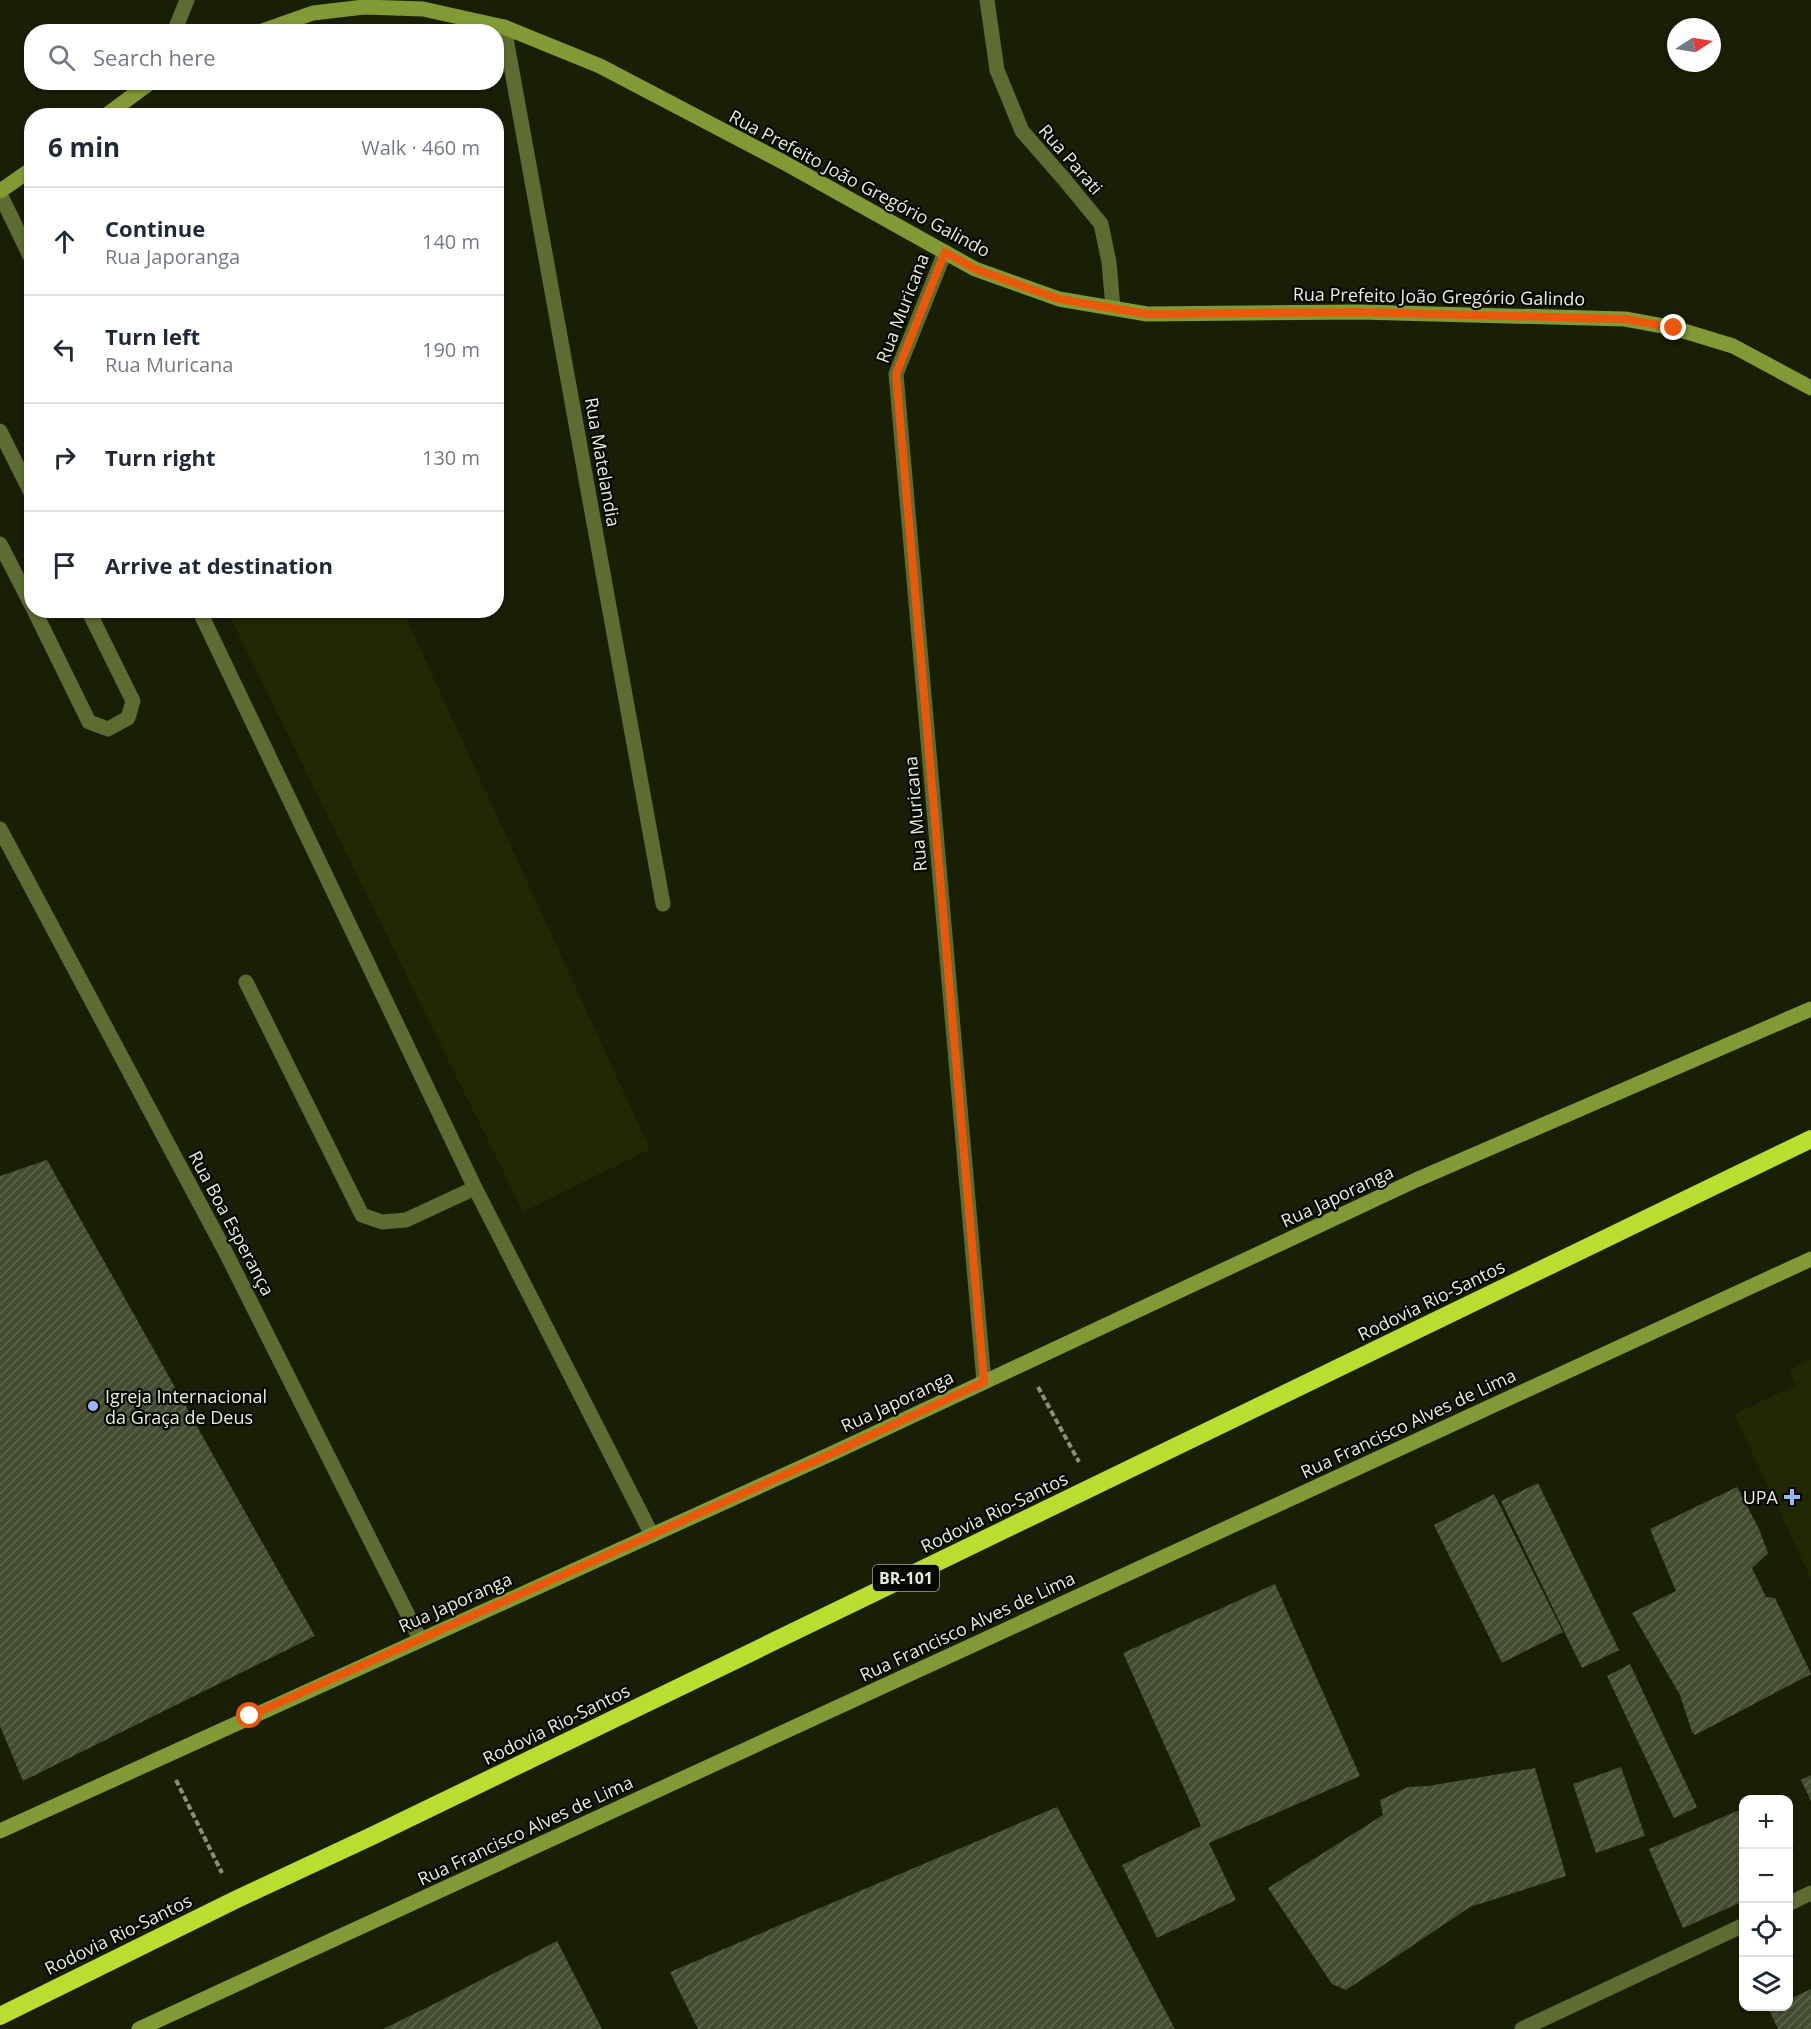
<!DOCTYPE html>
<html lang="en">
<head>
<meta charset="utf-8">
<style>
	:root { --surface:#fff; --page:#f6f6f7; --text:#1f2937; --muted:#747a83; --line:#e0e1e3 }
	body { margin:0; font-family:"Open Sans",sans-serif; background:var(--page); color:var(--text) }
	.controls { position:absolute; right:18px; bottom:18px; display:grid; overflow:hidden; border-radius:12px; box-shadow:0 2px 4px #0004 }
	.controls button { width:54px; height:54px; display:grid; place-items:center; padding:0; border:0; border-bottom:2px solid var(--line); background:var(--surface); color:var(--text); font:30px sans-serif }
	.compass { position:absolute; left:1667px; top:18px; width:54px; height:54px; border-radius:50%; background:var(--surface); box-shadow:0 2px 4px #0004; rotate:78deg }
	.stop { position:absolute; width:18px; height:18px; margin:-14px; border:4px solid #ea580c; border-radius:50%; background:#fff }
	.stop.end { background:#ea580c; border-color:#fff; box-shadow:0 2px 6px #0008 }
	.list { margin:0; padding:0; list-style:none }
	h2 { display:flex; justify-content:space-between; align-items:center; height:78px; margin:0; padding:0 24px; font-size:26px }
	h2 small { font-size:20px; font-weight:400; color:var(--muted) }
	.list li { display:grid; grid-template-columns:39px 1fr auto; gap:18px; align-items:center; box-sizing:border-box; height:108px; padding:0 24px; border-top:2px solid var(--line) }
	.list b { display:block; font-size:22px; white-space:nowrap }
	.list p { margin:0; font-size:20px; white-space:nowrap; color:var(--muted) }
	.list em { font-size:20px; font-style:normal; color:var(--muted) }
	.icon { flex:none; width:33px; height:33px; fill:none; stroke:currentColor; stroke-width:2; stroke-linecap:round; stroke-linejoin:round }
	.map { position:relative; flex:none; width:1811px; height:2029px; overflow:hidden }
	.search { position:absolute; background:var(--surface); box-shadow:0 2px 4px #0004; left:24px; top:24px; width:480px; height:66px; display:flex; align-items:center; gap:15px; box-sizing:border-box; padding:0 21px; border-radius:24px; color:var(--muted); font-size:22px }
	.panel { position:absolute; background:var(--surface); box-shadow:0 2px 4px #0004; left:24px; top:108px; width:480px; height:510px; border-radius:24px }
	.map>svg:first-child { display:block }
</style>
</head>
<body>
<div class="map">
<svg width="1811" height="2029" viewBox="0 0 1811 2029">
	<defs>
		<pattern id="building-hatch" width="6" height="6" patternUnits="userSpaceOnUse" patternTransform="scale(1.5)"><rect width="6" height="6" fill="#444c2f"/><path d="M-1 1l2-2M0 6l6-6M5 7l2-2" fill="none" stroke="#5f664d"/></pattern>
	</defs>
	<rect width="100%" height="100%" fill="#181f04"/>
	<g fill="#1f2703">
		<polygon points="227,611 403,611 650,1149 523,1212"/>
		<polygon points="1811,1359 1811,1579 1734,1414 1797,1385 1789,1370"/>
	</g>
	<g fill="url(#building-hatch)">
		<polygon points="47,1160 315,1636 23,1781 0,1726 0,1176"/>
		<polygon points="1538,1483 1619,1650 1582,1668 1501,1501"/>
		<polygon points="1737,1487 1759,1529 1768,1553 1752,1568 1766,1597 1775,1598 1811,1674 1695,1735 1692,1732 1680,1695 1632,1613 1676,1591 1650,1529"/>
		<polygon points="1494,1494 1563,1632 1502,1663 1434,1525"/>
		<polygon points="1275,1584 1360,1776 1209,1843 1236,1900 1157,1938 1122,1865 1201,1826 1123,1653"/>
		<polygon points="1630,1664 1697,1807 1674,1818 1607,1676"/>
		<polygon points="1621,1767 1645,1836 1596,1853 1573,1784"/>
		<polygon points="1535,1768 1566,1876 1470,1907 1346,1990 1332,1984 1268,1888 1383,1815 1380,1800 1408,1787 1428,1786"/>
		<polygon points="1811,1775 1811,1801 1801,1780"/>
		<polygon points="1057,1807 1175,2029 698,2029 670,1972"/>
		<polygon points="1744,1808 1744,1901 1683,1928 1649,1849"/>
		<polygon points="557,1941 602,2029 383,2029 440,2001"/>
		<polygon points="1811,1989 1811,2029 1778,2029 1769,2010 1776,2006 1788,2006 1788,2000"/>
	</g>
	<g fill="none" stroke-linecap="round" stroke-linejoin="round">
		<g stroke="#89907a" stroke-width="4" stroke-dasharray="6 3" stroke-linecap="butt">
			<polyline points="1038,1387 1079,1462"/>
			<polyline points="176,1780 222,1873"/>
		</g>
		<g stroke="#5d6c31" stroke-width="15">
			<polyline points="0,431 32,495"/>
			<polyline points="0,544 32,606"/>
			<polyline points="34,610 89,722 108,729 128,718 133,701 88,610"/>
			<polyline points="246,982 362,1215 382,1222 406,1220 475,1188"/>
		</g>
		<g stroke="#5d6c31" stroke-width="15">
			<polyline points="987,0 997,70 1022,131 1064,179 1101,224 1109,262 1113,308"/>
			<polyline points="504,27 663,904"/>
			<polyline points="174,32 187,0"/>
			<polyline points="0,194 32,260"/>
			<polyline points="945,252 896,374 984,1382"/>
			<polyline points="199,610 475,1188 652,1535"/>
			<polyline points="0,829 225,1251 420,1639"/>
			<polyline points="1788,1904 1811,1893"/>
			<polyline points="1522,2029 1744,1925"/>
		</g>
		<g stroke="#829a35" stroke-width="15">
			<polyline points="259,32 313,13 364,7 423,9 504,27 600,66 783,162 975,269 1059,299 1147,314 1359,312 1625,319 1674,328 1733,346 1811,388"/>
			<polyline points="105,116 151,82"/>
			<polyline points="0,191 32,169"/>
			<polyline points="0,1831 835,1452 1416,1180 1811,1009"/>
			<polyline points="139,2029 1811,1259"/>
		</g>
		<polyline stroke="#bade30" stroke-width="18" points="0,2016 235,1900 372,1836 1811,1139"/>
	</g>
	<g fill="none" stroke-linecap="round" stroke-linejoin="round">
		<polyline stroke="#ea580c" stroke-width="8" points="250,1716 835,1452 984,1382 896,374 945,252 975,269 1059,299 1147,314 1359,312 1625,319 1674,328"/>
	</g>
	<g fill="#9eb4fd" stroke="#050801" stroke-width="2">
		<circle cx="93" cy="1406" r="6"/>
		<path d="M1789 1488h6v6h6v6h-6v6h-6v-6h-6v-6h6z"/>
	</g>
	<g text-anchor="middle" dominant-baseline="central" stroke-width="4.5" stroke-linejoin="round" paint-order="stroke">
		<rect fill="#050801" stroke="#a3a89a" stroke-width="1.5" x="873" y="1565" width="66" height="26" rx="4.5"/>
		<g font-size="16" font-weight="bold" fill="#e7eddc">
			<text x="906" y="1578">BR-101</text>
		</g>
		<g font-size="18" fill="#e7eddc" stroke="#050801">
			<text transform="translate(1071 159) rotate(49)">Rua Parati</text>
			<text transform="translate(860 183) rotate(28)">Rua Prefeito João Gregório Galindo</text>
			<text transform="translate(1439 296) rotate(1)">Rua Prefeito João Gregório Galindo</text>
			<text transform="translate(902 308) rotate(-69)">Rua Muricana</text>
			<text transform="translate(603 462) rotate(80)">Rua Matelandia</text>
			<text transform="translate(915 814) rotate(-95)">Rua Muricana</text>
			<text transform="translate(1337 1196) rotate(-25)">Rua Japoranga</text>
			<text transform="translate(232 1223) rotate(62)">Rua Boa Esperança</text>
			<text transform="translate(1431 1300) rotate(-26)">Rodovia Rio-Santos</text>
			<text transform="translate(897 1401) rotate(-25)">Rua Japoranga</text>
			<text transform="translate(1408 1423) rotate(-25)">Rua Francisco Alves de Lima</text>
			<text transform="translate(994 1512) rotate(-26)">Rodovia Rio-Santos</text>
			<text transform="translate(455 1602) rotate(-24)">Rua Japoranga</text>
			<text transform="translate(967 1626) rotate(-25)">Rua Francisco Alves de Lima</text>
			<text transform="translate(556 1724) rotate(-26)">Rodovia Rio-Santos</text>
			<text transform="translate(525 1830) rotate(-25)">Rua Francisco Alves de Lima</text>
			<text transform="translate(118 1934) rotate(-26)">Rodovia Rio-Santos</text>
		</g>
		<g font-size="18" fill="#e7eddc" stroke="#050801" text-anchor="start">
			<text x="105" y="1396">Igreja Internacional<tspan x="105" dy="21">da Graça de Deus</tspan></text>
			<text x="1778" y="1497" text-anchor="end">UPA</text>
		</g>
	</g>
</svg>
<div class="controls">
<button>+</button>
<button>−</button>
<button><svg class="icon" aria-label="locate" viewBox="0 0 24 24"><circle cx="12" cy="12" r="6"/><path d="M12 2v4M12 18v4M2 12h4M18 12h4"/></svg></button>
<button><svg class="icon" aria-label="layers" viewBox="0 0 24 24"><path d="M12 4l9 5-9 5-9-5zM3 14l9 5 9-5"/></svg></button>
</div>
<svg class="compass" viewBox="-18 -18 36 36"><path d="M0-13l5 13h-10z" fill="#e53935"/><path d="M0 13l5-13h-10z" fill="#747a83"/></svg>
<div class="stop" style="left:250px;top:1716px"></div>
<div class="stop end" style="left:1674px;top:328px"></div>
<div class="search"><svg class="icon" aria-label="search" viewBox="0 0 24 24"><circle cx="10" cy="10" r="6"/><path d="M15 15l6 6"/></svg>Search here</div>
<section class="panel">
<h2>6 min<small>Walk · 460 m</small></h2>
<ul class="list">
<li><svg class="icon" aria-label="ahead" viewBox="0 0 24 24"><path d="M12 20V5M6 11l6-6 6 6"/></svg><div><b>Continue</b><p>Rua Japoranga</p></div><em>140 m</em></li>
<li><svg class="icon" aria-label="left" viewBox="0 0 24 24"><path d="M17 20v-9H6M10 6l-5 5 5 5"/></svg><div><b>Turn left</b><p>Rua Muricana</p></div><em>190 m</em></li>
<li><svg class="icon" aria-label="right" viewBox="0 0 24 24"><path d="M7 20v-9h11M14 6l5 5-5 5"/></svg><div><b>Turn right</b></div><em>130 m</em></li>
<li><svg class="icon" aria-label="arrive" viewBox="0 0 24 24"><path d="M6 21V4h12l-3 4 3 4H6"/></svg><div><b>Arrive at destination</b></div></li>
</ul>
</section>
</div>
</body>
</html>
